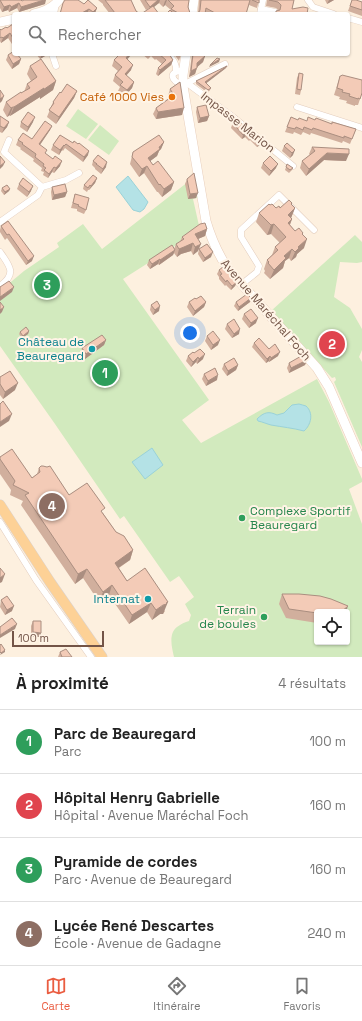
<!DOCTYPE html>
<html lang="fr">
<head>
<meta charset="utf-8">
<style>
	:root { --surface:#fff; --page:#f6f6f6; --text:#222; --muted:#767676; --line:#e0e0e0; --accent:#ea5d41 }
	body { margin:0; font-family:"Space Grotesk",sans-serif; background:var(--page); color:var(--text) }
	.controls { position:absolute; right:12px; bottom:12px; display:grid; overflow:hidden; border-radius:4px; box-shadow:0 1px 3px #0004 }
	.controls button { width:36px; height:36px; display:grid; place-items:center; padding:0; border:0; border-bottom:1px solid var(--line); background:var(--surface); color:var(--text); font:20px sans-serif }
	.scale { position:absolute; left:12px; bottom:10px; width:92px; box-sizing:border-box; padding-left:4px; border:2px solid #735447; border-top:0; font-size:11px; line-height:14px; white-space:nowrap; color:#735447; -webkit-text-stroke:3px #fff4e6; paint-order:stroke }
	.you { position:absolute; left:190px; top:333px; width:14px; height:14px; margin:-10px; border:3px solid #fff; border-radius:50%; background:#1a73e8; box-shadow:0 0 0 6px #1a73e833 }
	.badge { display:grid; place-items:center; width:26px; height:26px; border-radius:50%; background:var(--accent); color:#fff; font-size:13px; font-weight:700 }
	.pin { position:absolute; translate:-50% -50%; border:2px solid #fff; box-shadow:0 1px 4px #0006 }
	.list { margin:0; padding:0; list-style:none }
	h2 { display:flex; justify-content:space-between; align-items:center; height:52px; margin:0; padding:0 16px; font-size:17px }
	h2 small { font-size:13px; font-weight:400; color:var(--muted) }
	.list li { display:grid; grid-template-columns:26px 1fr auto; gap:12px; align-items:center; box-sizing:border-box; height:64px; padding:0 16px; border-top:1px solid var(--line) }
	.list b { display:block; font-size:15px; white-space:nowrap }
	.list p { margin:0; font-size:13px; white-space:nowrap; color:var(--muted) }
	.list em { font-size:13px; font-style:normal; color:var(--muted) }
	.icon { flex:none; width:22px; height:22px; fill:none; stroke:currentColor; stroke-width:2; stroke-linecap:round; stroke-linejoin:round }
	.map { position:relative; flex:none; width:362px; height:657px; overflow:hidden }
	.search { position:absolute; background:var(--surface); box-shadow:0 1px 3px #0004; left:12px; right:12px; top:12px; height:44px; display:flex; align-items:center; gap:10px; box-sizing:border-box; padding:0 14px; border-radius:4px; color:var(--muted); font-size:15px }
	.sheet { height:308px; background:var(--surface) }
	nav { display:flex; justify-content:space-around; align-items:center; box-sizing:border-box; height:56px; border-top:1px solid var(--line); background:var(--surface); font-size:11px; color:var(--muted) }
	nav a { display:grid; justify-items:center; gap:2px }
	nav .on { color:var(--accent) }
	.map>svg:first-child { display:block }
</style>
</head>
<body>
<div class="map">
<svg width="362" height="657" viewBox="0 0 362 657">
	<rect width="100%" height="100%" fill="#fdf0df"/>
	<g fill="#d2eabe" fill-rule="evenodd">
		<polygon points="78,109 98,124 86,139 66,126"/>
		<polygon points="100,125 119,141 109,155 88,140"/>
		<path d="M193 178 197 198 193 199 200 230 123 279 209 400 182 420 201 443 317 379 329 402 362 479V482L349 489 362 524V657H174C172 648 168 634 177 627 181 624 185 622 189 621L191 615 185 604 194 597 179 576 170 582 124 516 120 519 55 424 0 346V291L24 271 59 247 57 243 83 224 102 249ZM317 612H347V642H317Z"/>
		<polygon points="355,235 362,242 362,262 357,263 340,262 334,297 350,308 362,329 362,350 359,357 362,362 362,447 334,382 336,380 335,377 332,378 271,311"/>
	</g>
	<g fill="#b4e2e6" stroke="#9ad2d8">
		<polygon points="128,176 148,202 144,209 140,212 133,210 116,187"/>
		<path d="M299 404C301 405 304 405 306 406 314 413 311 425 304 431 293 428 282 427 271 425 267 424 263 422 258 421L257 419C264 412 269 411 277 415L284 413 292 405Z"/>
		<polygon points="152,448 163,465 145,479 132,462"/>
	</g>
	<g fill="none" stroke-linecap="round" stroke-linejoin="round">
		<g stroke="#e3cdbe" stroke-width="7">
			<g id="street">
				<polyline points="308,0 313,7 334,14"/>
				<polyline points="261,9 275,12"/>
				<polyline points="54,14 56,3"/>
				<polyline points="260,14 263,0"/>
				<polyline points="348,18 362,22"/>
				<polyline points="52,54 56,66"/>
				<path d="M168 54C173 60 177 64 176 71"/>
				<polyline points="182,81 187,83 233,117 293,166"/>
				<polyline points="187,83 225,64"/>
				<path d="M183 86C171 80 167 72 184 70"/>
				<polyline points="297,107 362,128"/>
				<polyline points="42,187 66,180 79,173"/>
				<polyline points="0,222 38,195 42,187 4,152 9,140"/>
				<path d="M0 252C10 266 17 274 0 286"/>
				<polyline points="242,284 257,272 259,266 241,237 241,230 279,195 314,230"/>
				<polyline points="0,522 36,580 91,657"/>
			</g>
		</g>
		<g stroke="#e8cebb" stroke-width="10">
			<g id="secondary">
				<path d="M34 14C43 12 53 8 59 0"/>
				<polyline points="192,14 194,0"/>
				<polyline points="0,22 14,19"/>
				<path d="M186 54 183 75V86L206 221C211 238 218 254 228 269L317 368 329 387 362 463"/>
			</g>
		</g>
		<g stroke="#dbd3cf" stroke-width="11">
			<polyline id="primary" points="0,505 50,582 102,657"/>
		</g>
		<use href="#street" stroke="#fff" stroke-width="6"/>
		<use href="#secondary" stroke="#fff" stroke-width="9"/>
		<use href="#primary" stroke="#fdd196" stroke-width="10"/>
	</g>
	<g fill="#d1af9d">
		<polygon points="0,0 22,1 45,4 19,12 17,8 9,12 8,10 2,12 0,8"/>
		<polygon points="98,0 131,0 136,11 140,14 110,14 103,5 103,4"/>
		<polygon points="140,0 178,0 188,7 190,13 193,14 166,14 171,10 165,5 163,7 159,3 146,10"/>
		<polygon points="199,0 259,0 257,8 249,5 246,14 195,14 198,13"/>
		<polygon points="267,0 294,0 292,9 307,14 275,14 276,11 278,10 276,8 266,6"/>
		<polygon points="325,0 334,0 327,4"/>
		<polygon points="352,0 362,2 362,16 348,11"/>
		<polygon points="63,3 84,4 97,8 95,13 94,14 60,14"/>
		<polygon points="14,26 14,47 8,38 1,43 0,41 1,30"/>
		<polygon points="36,54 46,54 45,56 40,59"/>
		<polygon points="142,54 169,54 173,60 171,65 158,76 156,74 158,68 162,64 156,59 155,60 151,56 148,59"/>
		<polygon points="174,54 181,54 179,61"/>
		<polygon points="192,54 202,54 205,56 203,62 197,67 195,74 189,77"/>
		<polygon points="8,55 21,59 19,64 12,69 6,60"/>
		<polygon points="128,59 131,70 126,76 134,82 132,88 125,96 118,91 120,87 113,81 115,75 118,71 112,66 114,60"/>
		<polygon points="30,66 56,81 53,90 40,99 40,97 10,116 10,115 7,117 3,110 6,102 24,92 27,84 31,81 27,74"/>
		<polygon points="226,68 206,83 211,88 210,90 208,93 196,84 196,81"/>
		<polygon points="299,73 301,90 300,95 295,94 297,78"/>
		<polygon points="340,76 362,93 358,105 355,105 355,106 346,103 347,101 339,99 340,97 334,95"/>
		<polygon points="180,82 182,115 156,119 153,114 156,108 169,98 168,96 170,89"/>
		<polygon points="77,91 74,98 56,124 47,117 53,102 61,93"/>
		<polygon points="197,107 209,116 207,121 198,123 196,112"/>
		<polygon points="0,116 9,122 7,127 2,133 0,132"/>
		<polygon points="291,117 298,120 307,121 315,120 356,129 350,144 343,141 342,143 311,133 310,135 303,132 301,135 294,132 293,134 285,132"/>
		<polygon points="233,120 262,141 260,145 257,147 250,140 249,141 245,137 242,139 231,128 232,125 232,124"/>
		<polygon points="21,122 33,122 27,132 20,127"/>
		<polygon points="52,126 50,130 40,145 45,154 60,166 54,173 52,172 48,178 43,175 44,172 41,171 42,168 33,161 34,159 20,149 21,148 16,145 18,140 32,139"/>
		<polygon points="60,135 88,155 83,162 65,148 63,151 62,150 59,155 51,150 53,145"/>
		<polygon points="164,142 161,149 159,151 157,156 150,161 153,165 174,182 171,190 162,197 158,192 157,192 144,173 139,177 130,164 133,152"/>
		<polygon points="287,143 293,155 290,158 282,151 284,146"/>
		<polygon points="312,147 346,161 324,160 306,176 300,168 302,161 310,155 309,154"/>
		<polygon points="93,161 106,167 101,174 95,169 95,168 92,165"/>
		<polygon points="263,163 276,168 269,176 261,168"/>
		<polygon points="286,167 293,168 292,170 289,173 285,170"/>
		<polygon points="97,178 95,183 89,190 88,190 87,192 83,189 84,185"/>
		<polygon points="187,179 196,198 188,199 185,184"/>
		<polygon points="19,184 31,191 27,197 17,189"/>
		<polygon points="52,187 67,192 65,197 52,200 51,192"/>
		<polygon points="2,188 10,189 9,191 4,195 1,191"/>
		<polygon points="75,194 86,210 84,214 77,211 77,209 71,208"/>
		<polygon points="292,203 292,205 295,208 291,218 292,219 290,225 295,231 303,233 303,234 304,248 297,254 296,257 291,261 289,258 285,261 283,268 270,279 264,273 265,271 264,269 267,260 272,255 275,247 280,243 271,234 267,235 256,222 259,213 270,205 276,208 280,208"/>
		<polygon points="8,221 32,261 26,265 7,238 5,240 0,232 0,230 1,226"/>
		<polygon points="207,229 205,236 198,239 198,251 193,255 191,251 181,254 177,257 174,253 173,255 159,265 158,264 150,269 147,265 149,260 174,249 176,244 180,242 182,237"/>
		<polygon points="199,249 211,257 203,262 198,254"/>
		<polygon points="219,270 237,282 235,286 231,290 226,285 225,286 219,279 219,277 217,274"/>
		<polygon points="251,298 250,302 238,311 234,306 236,302"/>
		<polygon points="196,299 206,302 204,307 193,316 187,307 189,302"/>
		<polygon points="151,305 159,311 153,315 150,310"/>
		<polygon points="244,314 256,323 249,328 242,319"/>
		<polygon points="227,324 239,334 232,338 225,329"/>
		<polygon points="29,331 28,334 22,338 19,334 20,332"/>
		<polygon points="207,336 218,345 211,350 205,341"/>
		<polygon points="106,340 104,345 85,359 81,353 82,348"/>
		<polygon points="254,343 269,349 278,356 269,362 269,361 266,363 252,347"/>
		<polygon points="193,352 203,359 197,364 196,362 191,367 186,361 188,356"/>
		<polygon points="307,360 305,365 289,373 287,368 289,363"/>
		<polygon points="224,364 238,365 236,370 227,376 222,369"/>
		<polygon points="204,374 217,380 206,386 202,379"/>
		<polygon points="0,377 15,390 3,399 0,395"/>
		<polygon points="0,457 32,478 37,474 39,468 69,495 103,513 116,532 133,550 130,560 119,568 127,581 165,611 163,614 160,614 152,620 147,612 129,624 109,595 99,602 83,578 75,584 21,505 23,501 10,495 11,490 0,474"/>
		<polygon points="282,594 317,612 317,623 286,618 279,604"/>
		<polygon points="1,600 12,611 5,615 0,607"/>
		<polygon points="33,621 40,637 31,637 31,626"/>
		<polygon points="60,652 72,657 58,657"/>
	</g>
	<g fill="#aa8e80">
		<polygon points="44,0 46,0 45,4 19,12 21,7"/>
		<polygon points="158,0 160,0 159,3 148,12 150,7"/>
		<polygon points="166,0 167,0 165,5 163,7 165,1"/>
		<polygon points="329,0 334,0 327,4"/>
		<polygon points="19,3 17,8 9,12 11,7"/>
		<polygon points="10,5 8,10 2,12 4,7"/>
		<polygon points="97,8 95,13 94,14 92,14 93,12"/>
		<polygon points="89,9 87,14 80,14"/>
		<polygon points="10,33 8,38 1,43 3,38"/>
		<polygon points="42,54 46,54 45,56 40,59"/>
		<polygon points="129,54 132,54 124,63 126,58"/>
		<polygon points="205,56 203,62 195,69 197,63"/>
		<polygon points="21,59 19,64 12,69 13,64"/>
		<polygon points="220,59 219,62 209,67 210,65"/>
		<polygon points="173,60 171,65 158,76 160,70"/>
		<polygon points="133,65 131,70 122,80 125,74"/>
		<polygon points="227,66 226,68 204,85 205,82"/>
		<polygon points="197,68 195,74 189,77 191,71"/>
		<polygon points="56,81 53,90 40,99 40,97 10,116 14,107 44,88"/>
		<polygon points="134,82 132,88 125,96 127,90"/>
		<polygon points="77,91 74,98 56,124 59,117"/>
		<polygon points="4,96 2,101 0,103 0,99"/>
		<polygon points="13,107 10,115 7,117 11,108"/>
		<polygon points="184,108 182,115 156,119 158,112"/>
		<polygon points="209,116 207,121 198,123 200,118"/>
		<polygon points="35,117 33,122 27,132 28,127"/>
		<polygon points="9,122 7,127 2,133 4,128"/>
		<polygon points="52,126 50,130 37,149 39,144"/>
		<polygon points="247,132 245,137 242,139 243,135"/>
		<polygon points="262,141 260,145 257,147 259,143"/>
		<polygon points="164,142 161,149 159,151 157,156 145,165 148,158"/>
		<polygon points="64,145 62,150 59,155 60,150"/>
		<polygon points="295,150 293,155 290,158 292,153"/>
		<polygon points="89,151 88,155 83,162 84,157"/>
		<polygon points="327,153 349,154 346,161 324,160 306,176 309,169"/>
		<polygon points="62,161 60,166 54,173 56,168"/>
		<polygon points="5,162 3,166 0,169 0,166"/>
		<polygon points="107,162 106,167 101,174 103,169"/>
		<polygon points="278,164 276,168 269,176 271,171"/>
		<polygon points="147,166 144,173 139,177 142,169"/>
		<polygon points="54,167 52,172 48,178 49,174"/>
		<polygon points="97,178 95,183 89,190 91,186"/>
		<polygon points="174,182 171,190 162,197 164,189"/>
		<polygon points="33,186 31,191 27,197 29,192"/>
		<polygon points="10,189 9,191 4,195 5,192"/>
		<polygon points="67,192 65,197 52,200 54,195"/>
		<polygon points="198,193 196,198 188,199 190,194"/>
		<polygon points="295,208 291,218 284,224 288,215"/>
		<polygon points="292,219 288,229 288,223"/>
		<polygon points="274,224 271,234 267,235 271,225"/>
		<polygon points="207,229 205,236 193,241 195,234"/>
		<polygon points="307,239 304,248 297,254 296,257 291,261 295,252 298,247"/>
		<polygon points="193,243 191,251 181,254 177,257 179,249 184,247"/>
		<polygon points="201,244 198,251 193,255 195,247"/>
		<polygon points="292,249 289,258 285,261 283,268 270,279 274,270 284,256"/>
		<polygon points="175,250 173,255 159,265 160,260"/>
		<polygon points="213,252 211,257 203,262 205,258"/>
		<polygon points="34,256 32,261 26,265 28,261"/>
		<polygon points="160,259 158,264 150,269 152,264"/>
		<polygon points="237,282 235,286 231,290 232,286"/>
		<polygon points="14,287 12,292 0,301 0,297"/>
		<polygon points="251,298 250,302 238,311 239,307"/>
		<polygon points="206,302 204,307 193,316 195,311"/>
		<polygon points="160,306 159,311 153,315 155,310"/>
		<polygon points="4,307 2,312 0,314 0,310"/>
		<polygon points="258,318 256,323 249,328 251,323"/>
		<polygon points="240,329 239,334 232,338 234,334"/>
		<polygon points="29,331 28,334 22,338 23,336"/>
		<polygon points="106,340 104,345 85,359 86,354"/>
		<polygon points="220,340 218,345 211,350 213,345"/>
		<polygon points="280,352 278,356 269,362 271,358"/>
		<polygon points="205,354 203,359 197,364 199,359"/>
		<polygon points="270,356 269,361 266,363 267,359"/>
		<polygon points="198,357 196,362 191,367 193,362"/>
		<polygon points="307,360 305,365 289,373 291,368"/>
		<polygon points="238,365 236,370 227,376 228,371"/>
		<polygon points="218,375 217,380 206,386 208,381"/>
		<polygon points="18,383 15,390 3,399 5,392"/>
		<polygon points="12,414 9,421 0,427 0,422"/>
		<polygon points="133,550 130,560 112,572 115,563"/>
		<polygon points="87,569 83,578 75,584 78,574"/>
		<polygon points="5,574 2,582 0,583 0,578"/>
		<polygon points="112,585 109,595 99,602 103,592"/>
		<polygon points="168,602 163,614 160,614 152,620 156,610"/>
		<polygon points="151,603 147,612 129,624 132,615"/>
		<polygon points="14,606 12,611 5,615 7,610"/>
		<polygon points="348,606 346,612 341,612"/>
		<polygon points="17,624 15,629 0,638 0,635"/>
		<polygon points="33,632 41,633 40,637 31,637"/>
		<polygon points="5,650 5,652 0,655 1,653"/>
	</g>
	<g fill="#f3cbb7" stroke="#aa8e80">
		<polygon points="0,0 21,0 22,1 24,0 44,0 21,7 19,3 11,7 10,5 4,7"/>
		<polygon points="65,0 78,0 84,4 88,0 97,8 93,12 89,9 80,14 60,14 63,3"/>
		<polygon points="105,0 131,0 136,11 140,14 114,14 115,13"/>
		<polygon points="145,0 158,0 150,7"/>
		<polygon points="168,0 189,0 188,7 190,13 193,14 180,14 171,9 174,6"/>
		<polygon points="201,0 250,0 246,14 215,14 215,13 206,8 205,14 195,14 199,12 200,10"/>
		<polygon points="252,0 259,0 259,3"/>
		<polygon points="269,0 294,0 292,9 303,7 308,8 307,14 276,14 276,11 280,10 281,5 278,2"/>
		<polygon points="352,0 356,0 362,2 362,10 350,6"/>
		<polygon points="153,6 159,14 141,14"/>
		<polygon points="170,10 174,14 166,14"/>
		<polygon points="13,24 14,26 14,40 10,33 3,38 2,37 0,38 0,29 1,30 6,27 7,28"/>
		<polygon points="14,51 14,54 17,54 21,59 13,64 8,55"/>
		<polygon points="120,54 129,54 126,58 133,65 125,74 134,82 127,90 120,85 123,82 115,75 122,67 114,60"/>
		<polygon points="159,54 169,54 173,60 160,70 158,68 166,60"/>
		<polygon points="193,54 202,54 205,56 197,63 197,68 191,71"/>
		<polygon points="217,58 220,59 210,65"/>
		<polygon points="41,59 56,81 43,90 44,88 14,107 13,107 11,108 6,102 21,92 21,93 30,88 27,84 37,77 30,66"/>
		<polygon points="227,66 205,82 211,88 208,90 196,81"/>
		<polygon points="299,73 303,74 301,90 297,89"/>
		<polygon points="342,75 362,80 362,93 360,99 358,98 358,99 349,96 350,94 342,92 343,90 337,88 340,76 341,76"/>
		<polygon points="180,82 184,108 158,112 156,108 174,95 170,89"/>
		<polygon points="67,84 77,91 59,117 49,110 54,103 53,102 60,92 61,93"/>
		<polygon points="0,90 4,96 0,99"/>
		<polygon points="206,105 209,116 200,118 197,107"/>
		<polygon points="28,112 35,117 28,127 21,122"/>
		<polygon points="0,116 9,122 4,128 0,126"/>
		<polygon points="291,117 298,120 299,118 307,121 308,117 315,120 316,118 332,124 332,122 356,129 352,139 344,136 344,138 313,128 312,130 304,127 303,130 296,127 295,129 287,127"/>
		<polygon points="235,118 262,141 259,143 252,135 251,136 247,132 243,135 233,123 235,122 233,120"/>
		<polygon points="45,121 52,126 39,144 47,150 45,153 53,159 55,156 62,161 56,168 54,167 49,174 44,170 46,168 43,166 44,164 35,157 36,154 22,144 23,143 18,140 23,133 32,139"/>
		<polygon points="60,135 73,143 74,141 78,144 79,143 89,151 84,157 66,144 64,146 64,145 60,150 53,145"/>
		<polygon points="159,135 164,142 161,145 161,146 159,147 160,149 148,158 153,165 158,161 174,182 164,189 160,184 159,185 147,166 142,169 132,157 133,152"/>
		<polygon points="287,143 295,150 292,153 284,146"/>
		<polygon points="312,147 349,149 349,154 327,153 309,169 302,161 315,151"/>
		<polygon points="98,155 107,162 103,169 96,164 97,164 93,161"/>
		<polygon points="0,156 5,162 0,166"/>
		<polygon points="270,156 278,164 271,171 263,163"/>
		<polygon points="287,164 293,168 290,170 286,167"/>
		<polygon points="194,173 198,193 190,194 187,179"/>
		<polygon points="93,175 97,178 91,186 90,185 88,188 84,185"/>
		<polygon points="23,178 33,186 29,192 19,184"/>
		<polygon points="65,184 67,192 54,195 52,187"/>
		<polygon points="7,185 10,189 5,192 2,188"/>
		<polygon points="75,194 89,198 86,210 78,206 79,205 73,203"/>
		<polygon points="289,200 292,203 291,204 295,208 288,215 292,219 288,223 295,231 299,228 303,233 302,234 307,239 298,247 299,248 295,252 292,249 284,256 286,258 274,270 268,263 269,262 267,260 278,250 275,247 286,237 274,224 271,225 259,213 269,204 270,205 272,204 276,208 279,206 280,208"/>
		<polygon points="8,221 34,256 28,261 9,234 7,235 1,226"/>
		<polygon points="205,223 207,229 195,234 201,244 195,247 193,243 184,247 179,249 176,244 184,239 182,237 200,224"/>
		<polygon points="207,244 213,252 205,258 199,249"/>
		<polygon points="172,245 175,250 160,260 160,259 152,264 149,260"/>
		<polygon points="223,267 237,282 232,286 227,280 226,282 220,275 222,274 219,270"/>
		<polygon points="9,281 14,287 0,297 0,287"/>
		<polygon points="247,294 251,298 239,307 236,302"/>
		<polygon points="201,296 206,302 195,311 189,302 195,298 196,299"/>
		<polygon points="157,301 160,306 155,310 151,305"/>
		<polygon points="0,302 4,307 0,310"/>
		<polygon points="251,309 258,318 251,323 244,314"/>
		<polygon points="234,319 240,329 234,334 227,324"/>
		<polygon points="26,327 29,331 23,336 20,332"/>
		<polygon points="213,331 220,340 213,345 207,336"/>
		<polygon points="102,335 106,340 86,354 82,348"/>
		<polygon points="259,338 269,349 275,344 280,352 271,358 270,356 267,359 254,343"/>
		<polygon points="200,349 205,354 199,359 198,357 193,362 188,356 193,352 194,353"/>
		<polygon points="303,355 307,360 291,368 289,363"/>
		<polygon points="234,358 238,365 228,371 224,364"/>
		<polygon points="215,368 218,375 208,381 204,374"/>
		<polygon points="10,371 18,383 5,392 0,384 0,377"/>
		<polygon points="3,401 12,414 0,422 0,404"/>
		<polygon points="12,449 32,478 40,472 39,468 41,466 43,466 47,467 50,466 69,495 87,483 105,508 101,511 116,532 124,536 133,550 115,563 127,581 145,568 168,602 166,603 167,604 163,605 156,610 151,603 132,615 112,585 103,592 87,569 78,574 25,495 29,493 13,485 15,481 0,459 0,457"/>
		<polygon points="0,568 5,574 0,578"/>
		<polygon points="282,594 299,594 320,596 331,599 348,606 341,612 317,612 317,613 289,609"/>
		<polygon points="7,596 14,606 7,610 1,600"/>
		<polygon points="12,618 17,624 0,635 0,627"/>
		<polygon points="33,621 41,621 41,633 33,632"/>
		<polygon points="1,644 5,650 1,653 0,652 0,645"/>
		<polygon points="66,649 72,657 62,657 60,652"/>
	</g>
	<circle fill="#e8710a" stroke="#fff4e6" stroke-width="1.5" cx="172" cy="97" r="4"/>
	<g fill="#0f9aa8" stroke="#fff4e6" stroke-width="1.5">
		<circle cx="92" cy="349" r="4"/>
		<circle cx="148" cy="599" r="4"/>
	</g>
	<g fill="#2e9e5b" stroke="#fff4e6" stroke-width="1.5">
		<circle cx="242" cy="518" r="4"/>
		<circle cx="264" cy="617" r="4"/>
	</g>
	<g text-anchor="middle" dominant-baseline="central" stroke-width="4" stroke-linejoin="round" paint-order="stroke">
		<g font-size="12" fill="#c56008" stroke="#fff4e6" text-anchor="end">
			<text x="164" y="97">Café 1000 Vies</text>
		</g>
		<g font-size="12" fill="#735447" stroke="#fff4e6">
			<text transform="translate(238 122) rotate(38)">Impasse Marion</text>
			<text transform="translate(266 310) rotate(49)">Avenue Maréchal Foch</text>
		</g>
		<g font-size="12" fill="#0d838f" stroke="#fff4e6" text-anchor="end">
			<text x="84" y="342">Château de<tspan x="84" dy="14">Beauregard</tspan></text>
			<text x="140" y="599">Internat</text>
		</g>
		<g font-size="12" fill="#27864d" stroke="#fff4e6" text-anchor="start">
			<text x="250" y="511">Complexe Sportif<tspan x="250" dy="14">Beauregard</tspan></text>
			<text x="256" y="610" text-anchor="end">Terrain<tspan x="256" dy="14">de boules</tspan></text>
		</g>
	</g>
</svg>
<div class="controls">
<button><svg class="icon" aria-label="locate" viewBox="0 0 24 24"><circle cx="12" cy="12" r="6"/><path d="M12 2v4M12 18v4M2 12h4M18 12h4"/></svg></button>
</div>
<div class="scale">100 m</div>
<div class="you"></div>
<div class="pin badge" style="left:105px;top:373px;background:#2e9e5b">1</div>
<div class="pin badge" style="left:332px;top:344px;background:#e0444e">2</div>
<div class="pin badge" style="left:47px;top:285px;background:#2e9e5b">3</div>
<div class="pin badge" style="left:52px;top:506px;background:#8d6e63">4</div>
<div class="search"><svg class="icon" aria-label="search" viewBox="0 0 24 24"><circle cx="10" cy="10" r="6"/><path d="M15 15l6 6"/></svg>Rechercher</div>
</div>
<section class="sheet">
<h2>À proximité<small>4 résultats</small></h2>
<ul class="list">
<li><span class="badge" style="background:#2e9e5b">1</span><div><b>Parc de Beauregard</b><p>Parc</p></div><em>100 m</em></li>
<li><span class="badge" style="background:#e0444e">2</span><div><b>Hôpital Henry Gabrielle</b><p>Hôpital · Avenue Maréchal Foch</p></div><em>160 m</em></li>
<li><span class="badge" style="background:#2e9e5b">3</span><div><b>Pyramide de cordes</b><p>Parc · Avenue de Beauregard</p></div><em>160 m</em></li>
<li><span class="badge" style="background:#8d6e63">4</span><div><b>Lycée René Descartes</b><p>École · Avenue de Gadagne</p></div><em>240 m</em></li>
</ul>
</section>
<nav>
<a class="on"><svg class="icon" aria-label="map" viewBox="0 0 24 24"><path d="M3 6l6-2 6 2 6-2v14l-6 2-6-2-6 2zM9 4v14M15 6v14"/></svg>Carte</a>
<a><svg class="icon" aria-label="directions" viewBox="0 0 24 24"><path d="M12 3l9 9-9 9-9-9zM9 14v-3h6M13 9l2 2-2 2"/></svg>Itinéraire</a>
<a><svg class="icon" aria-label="saved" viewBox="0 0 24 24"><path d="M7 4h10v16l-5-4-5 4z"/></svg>Favoris</a>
</nav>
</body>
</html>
